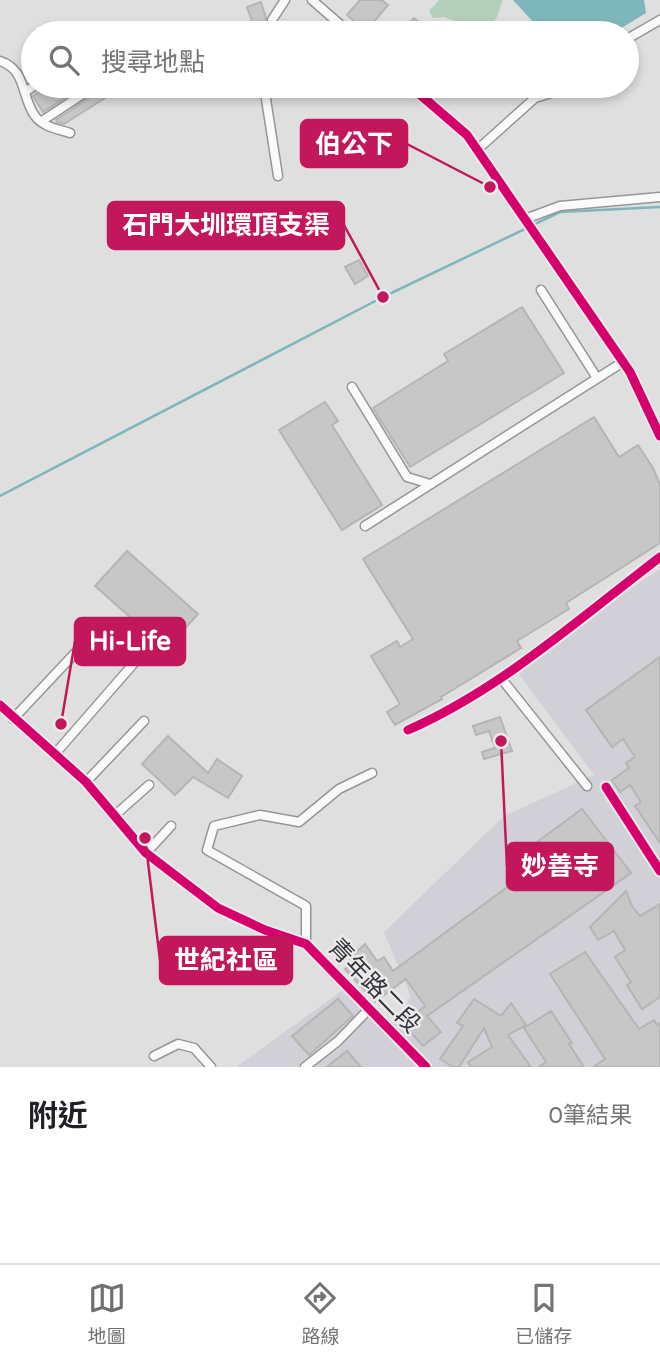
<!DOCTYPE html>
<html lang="zh-TW">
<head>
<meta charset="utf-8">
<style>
	:root { --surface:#fff; --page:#f2f2f2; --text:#202124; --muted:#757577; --line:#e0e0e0; --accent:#6f6f70 }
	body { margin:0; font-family:"Varela Round","Noto Sans TC",sans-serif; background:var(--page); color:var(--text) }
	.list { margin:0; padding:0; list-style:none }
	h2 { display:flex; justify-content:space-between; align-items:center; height:91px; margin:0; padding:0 28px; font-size:30px }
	h2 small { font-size:23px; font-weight:400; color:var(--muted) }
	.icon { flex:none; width:38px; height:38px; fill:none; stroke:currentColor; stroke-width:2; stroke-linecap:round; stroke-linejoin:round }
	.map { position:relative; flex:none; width:660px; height:1067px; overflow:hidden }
	.search { position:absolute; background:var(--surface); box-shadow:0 4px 10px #0003; left:21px; right:21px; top:21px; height:77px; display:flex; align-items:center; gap:18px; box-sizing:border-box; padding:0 24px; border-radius:38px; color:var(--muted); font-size:26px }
	.sheet { height:196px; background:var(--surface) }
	nav { display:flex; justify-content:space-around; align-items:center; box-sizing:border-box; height:98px; border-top:2px solid var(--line); background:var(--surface); font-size:19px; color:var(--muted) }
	nav a { display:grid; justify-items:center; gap:4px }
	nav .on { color:var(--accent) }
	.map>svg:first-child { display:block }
</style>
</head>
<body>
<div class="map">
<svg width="660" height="1067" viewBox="0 0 660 1067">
	<rect width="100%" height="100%" fill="#dfdfe0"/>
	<polygon fill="#d0d0d6" points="660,569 660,1067 236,1067 343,990 387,1034 411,997 384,932 504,816 594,775 513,666"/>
	<polygon fill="#b4d0ba" points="439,0 503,0 496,19 481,33 459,33 458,22 444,17 433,18 429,11"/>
	<polygon fill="#7db7b9" points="513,0 644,0 646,13 613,33 589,33 586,28 568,21 535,24"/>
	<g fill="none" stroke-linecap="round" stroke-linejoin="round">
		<g stroke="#7db7b9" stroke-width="2.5">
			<polyline points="533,225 560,212 660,207"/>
			<polyline points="0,496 383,297 527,228"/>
		</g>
	</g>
	<g fill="#c8c7c8" stroke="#b5b5b6" stroke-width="2">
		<polygon points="360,0 382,0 388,5 366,31 347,15"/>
		<polygon points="261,2 266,18 265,27 255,30 247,7"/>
		<polygon points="414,18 421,24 412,33 399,33"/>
		<polygon points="48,86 83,86 43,112 33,96"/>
		<polygon points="101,86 124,86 64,124 57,122 56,120 99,91"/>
		<polygon points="359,260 368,276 355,284 345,267"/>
		<polygon points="522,307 564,373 410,467 373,408 448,361 444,354"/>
		<polygon points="325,402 338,421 332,425 382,505 342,530 279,430"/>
		<polygon points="594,417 619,457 638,445 653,468 660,485 660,543 566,603 569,609 517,641 521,648 441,697 442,699 395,725 387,712 400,704 371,656 397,641 400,647 413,639 363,559"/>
		<polygon points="127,551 198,614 166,649 95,586"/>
		<polygon points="660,657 660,843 635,806 641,802 630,785 620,792 612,780 629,768 626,763 635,757 623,739 612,747 586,710"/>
		<polygon points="500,717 512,751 484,759 482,752 495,748 489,731 476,735 473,726"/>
		<polygon points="168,736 208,773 217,759 242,776 228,798 193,777 175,795 142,764"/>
		<polygon points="582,809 631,873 427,1016 441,1032 423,1046 403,1024 425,1006 406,979 375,1002 345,969 352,963 350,958 365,944 377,961 384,957 393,971 525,874 518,856"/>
		<polygon points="626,891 632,906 640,916 660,904 660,997 642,1009 627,985 631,982 615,957 625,950 614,931 598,940 590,927"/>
		<polygon points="585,952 639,1029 654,1020 657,1025 660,1023 660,1067 593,1067 605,1059 550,974"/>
		<polygon points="338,999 353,1016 309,1055 292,1036"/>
		<polygon points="474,999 501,1016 511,1003 526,1025 508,1035 531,1067 471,1067 468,1062 492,1047 484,1028 459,1067 453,1067 440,1059 463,1026 457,1023"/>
		<polygon points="551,1011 572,1043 569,1044 584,1067 539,1067 546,1062 524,1028"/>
		<polygon points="347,1051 361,1067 327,1067"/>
	</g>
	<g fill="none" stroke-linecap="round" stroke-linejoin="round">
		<g stroke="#969697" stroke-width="11">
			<g id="minor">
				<polyline points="312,0 350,33"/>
				<polyline points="271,33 272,20 285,0"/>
				<polyline points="627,39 660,20"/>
				<path d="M0 61C27 70 21 97 35 116 43 127 58 129 70 133"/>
				<polyline points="267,86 266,99 278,176"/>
				<polyline points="410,86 467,135 630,372 660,436"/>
				<polyline points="25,92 34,86"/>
				<polyline points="42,121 95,86"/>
				<polyline points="477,150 535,98 574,86"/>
				<polyline points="525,219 560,206 660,197"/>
				<polyline points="541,290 597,378"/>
				<polyline points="352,387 407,477 430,484"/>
				<polyline points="365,526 623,362"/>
				<polyline points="501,678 587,786"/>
				<polyline points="0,705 86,782 146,853 218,908 265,930 306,944 426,1067"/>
				<polyline points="13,719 76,652"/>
				<path d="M408 730C501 689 579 619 660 557"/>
				<polyline points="54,755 135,662"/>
				<polyline points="86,782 144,721"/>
				<polyline points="606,787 660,871"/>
				<polyline points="114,816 149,785"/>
				<polyline points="146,853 171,826"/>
				<polyline points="306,944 306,906 207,850 214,826 260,815 299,822 339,789 372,773"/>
				<polyline points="154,1056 178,1044 194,1048 211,1067"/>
				<polyline points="305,1067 338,1041 369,1009"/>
			</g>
		</g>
		<use href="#minor" stroke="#fafafa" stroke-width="8"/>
		<g stroke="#ebebee" stroke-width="13">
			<g id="cycleway">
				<polyline points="410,86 467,135 630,372 660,436"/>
				<polyline points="0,705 86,782 146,853 218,908 265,930 306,944 426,1067"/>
				<path d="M408 730C501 689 579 619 660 557"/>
				<polyline points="606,787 660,871"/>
			</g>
		</g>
		<use href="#cycleway" stroke="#d6006c" stroke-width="9"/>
	</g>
	<g text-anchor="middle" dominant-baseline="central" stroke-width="5" stroke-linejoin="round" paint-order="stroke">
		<g font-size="24" fill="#323234" stroke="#ebebee">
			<text transform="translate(374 986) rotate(46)">青年路二段</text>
		</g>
	</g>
	<path fill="none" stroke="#c2185b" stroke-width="2.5" d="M490 187L407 144M383 297L344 225M61 724L75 641M501 741L507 866M145 838L160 960"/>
	<g fill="#c2185b" stroke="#ebebee" stroke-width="2.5">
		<circle cx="490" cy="187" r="7"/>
		<circle cx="383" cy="297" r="7"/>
		<circle cx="61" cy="724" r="7"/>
		<circle cx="501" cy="741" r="7"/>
		<circle cx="145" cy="838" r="7"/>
	</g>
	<g fill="#c2185b" stroke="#c2185b" stroke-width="2.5">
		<rect x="301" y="120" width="106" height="47" rx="7"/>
		<rect x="108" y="202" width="236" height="47" rx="7"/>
		<rect x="75" y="618" width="110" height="47" rx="7"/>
		<rect x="507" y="843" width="106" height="47" rx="7"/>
		<rect x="160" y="937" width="132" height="47" rx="7"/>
	</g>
	<g font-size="26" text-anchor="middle" font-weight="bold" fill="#fff">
		<text x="354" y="153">伯公下</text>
		<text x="226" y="234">石門大圳環頂支渠</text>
		<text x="130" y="650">Hi-Life</text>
		<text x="560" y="875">妙善寺</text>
		<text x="226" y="969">世紀社區</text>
	</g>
</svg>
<div class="search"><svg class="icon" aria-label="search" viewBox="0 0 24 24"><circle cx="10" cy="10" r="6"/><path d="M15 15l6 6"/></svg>搜尋地點</div>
</div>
<section class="sheet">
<h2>附近<small>0筆結果</small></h2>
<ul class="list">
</ul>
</section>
<nav>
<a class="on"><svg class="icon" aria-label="map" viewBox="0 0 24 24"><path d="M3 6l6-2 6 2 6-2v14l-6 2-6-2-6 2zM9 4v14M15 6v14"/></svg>地圖</a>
<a><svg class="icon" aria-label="directions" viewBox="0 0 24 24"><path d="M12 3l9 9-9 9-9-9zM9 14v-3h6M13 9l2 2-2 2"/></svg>路線</a>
<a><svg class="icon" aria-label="saved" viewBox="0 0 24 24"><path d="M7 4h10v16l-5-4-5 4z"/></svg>已儲存</a>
</nav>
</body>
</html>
